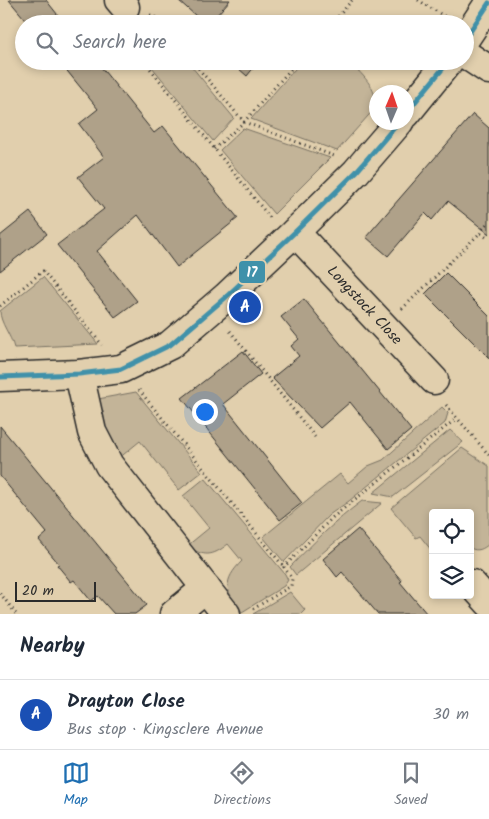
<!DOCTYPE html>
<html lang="en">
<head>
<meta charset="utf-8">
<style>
	:root { --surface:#fff; --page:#f6f6f7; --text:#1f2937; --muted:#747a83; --line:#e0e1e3; --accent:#1f6fb2 }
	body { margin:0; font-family:Kalam,sans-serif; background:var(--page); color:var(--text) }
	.controls { position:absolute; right:15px; bottom:15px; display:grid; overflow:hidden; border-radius:5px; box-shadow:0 2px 8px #0003 }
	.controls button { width:45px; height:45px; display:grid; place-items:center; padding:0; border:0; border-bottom:1px solid var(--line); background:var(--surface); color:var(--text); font:25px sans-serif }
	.compass { position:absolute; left:369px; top:85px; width:45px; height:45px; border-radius:50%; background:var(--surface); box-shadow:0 2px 8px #0003; rotate:2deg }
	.scale { position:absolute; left:15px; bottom:12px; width:81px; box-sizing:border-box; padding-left:5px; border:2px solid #2b2b2b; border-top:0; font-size:14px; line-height:18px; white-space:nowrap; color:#2b2b2b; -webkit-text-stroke:4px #e1cfad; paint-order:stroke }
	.you { position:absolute; left:204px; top:411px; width:18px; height:18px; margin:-12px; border:4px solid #fff; border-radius:50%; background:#1a73e8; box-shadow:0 0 0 8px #1a73e833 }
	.badge { display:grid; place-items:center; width:32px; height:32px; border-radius:50%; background:var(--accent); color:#fff; font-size:16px; font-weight:700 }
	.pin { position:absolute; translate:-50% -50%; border:2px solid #fff; box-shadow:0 1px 5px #0006 }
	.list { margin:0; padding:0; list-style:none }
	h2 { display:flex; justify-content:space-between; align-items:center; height:65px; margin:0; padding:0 20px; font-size:21px }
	h2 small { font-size:16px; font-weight:400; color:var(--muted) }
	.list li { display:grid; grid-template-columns:32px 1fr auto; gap:15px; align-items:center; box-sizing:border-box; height:70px; padding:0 20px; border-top:1px solid var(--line) }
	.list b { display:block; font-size:19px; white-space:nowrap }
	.list p { margin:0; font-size:16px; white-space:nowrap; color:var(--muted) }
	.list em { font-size:16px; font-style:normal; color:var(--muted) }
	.icon { flex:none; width:28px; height:28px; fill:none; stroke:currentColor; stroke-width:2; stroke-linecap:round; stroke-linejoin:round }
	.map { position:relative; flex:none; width:489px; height:614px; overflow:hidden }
	.search { position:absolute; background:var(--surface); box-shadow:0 2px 8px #0003; left:15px; right:15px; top:15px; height:55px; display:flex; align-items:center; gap:12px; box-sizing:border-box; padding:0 18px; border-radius:28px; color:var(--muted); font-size:19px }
	.sheet { height:135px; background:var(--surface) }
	nav { display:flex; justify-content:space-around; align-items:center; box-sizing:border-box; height:70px; border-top:1px solid var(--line); background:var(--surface); font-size:14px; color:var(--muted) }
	nav a { display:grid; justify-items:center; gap:2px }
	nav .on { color:var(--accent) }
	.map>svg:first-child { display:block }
</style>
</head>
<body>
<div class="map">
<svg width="489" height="614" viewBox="0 0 489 614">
	<rect width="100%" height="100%" fill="#e1cfad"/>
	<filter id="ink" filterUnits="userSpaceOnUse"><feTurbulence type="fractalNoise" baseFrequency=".02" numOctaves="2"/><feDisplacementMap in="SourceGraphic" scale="10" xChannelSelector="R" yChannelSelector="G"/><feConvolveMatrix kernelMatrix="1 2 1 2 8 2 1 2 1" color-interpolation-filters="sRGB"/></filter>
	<g filter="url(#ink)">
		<g fill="#c3b498" stroke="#777062">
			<polygon points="147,61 187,61 234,118 213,141"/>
			<path d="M302 61H348C362 74 377 87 376 107L337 151 251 119Z"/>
			<polygon points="243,128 330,158 274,214 220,150"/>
			<path d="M43 277 98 344 14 348C11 335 0 323 0 311Z"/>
			<polygon points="136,392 202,472 179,490 140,441 118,459 108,445 98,399"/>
			<polygon points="442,407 448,413 445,423 349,501 329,515 284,562 263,537 340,474 348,483 368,466 383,460"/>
			<polygon points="450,430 463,442 393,497 373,493"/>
			<path d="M462 448 489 466V544C483 549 478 552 470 548V513H433L432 551 420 536 416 538 391 508Z"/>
			<path d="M205 478 285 574 288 580 284 586 242 612C225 592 222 581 242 561L228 544C212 557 204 557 187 546L209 528 183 496Z"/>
			<path d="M362 501 382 503 296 575 290 567C313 543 335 521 362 501Z"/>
			<polygon points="290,592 305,610 301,614 253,614"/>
		</g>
		<g fill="#afa189" stroke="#2b2b2b">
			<polygon points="9,0 46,0 65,24 29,24"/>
			<polygon points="178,0 230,0 209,24 205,24"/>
			<polygon points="59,61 96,61 154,133 163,126 238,218 177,267 138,215 97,251 137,301 115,317 57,245 104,209 78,177 104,157 79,124 98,109"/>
			<polygon points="230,61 259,61 247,76"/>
			<polygon points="473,114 489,128 489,234 448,201 432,220 425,213 388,256 366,237"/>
			<polygon points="30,212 47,234 0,271 0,236"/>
			<polygon points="446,273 489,316 489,358 425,294"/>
			<polygon points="304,299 411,430 388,449 350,402 320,428 272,378 299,356 291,346 299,339 281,317"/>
			<polygon points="243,351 261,374 223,404 302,503 280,520 182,398"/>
			<polygon points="0,426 147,605 135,614 114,614 98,596 91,601 74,580 71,582 57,565 59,564 39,540 47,533 0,476"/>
			<polygon points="358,529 402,581 400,582 427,614 378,614 342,572 337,577 323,559"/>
		</g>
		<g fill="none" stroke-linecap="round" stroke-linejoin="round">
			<g stroke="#2b2b2b" stroke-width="31">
				<g id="minor">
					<polyline points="119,0 125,7"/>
					<polyline points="465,39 489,3"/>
					<polyline points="465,54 489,70"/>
					<polyline points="406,114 449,61"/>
					<path id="s1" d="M295 232 434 380"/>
					<polyline points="79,374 92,432 109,465 226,614"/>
					<polyline points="0,377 79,374 121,369 170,345 226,297 295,232 356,172 399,122"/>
					<polyline points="472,584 489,603"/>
					<polyline points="174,614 206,588"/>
				</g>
			</g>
			<g stroke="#2b2b2b" stroke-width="3" stroke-dasharray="1 4" stroke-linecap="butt">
				<polyline points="418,0 447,18"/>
				<polyline points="150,15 154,16 160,24"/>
				<polyline points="332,24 352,0"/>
				<polyline points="144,61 271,219"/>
				<polyline points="192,61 244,122 334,156"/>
				<polyline points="214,149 244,122 298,61"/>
				<polyline points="480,233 489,221"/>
				<polyline points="0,306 43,271 102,345"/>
				<polyline points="402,309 480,233 489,239"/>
				<polyline points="230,331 315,437"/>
				<polyline points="139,390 284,567"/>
				<polyline points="446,405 489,455"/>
				<polyline points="0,593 16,614"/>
				<polyline points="253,609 291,586 292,579 284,567 333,517 457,418"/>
			</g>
			<use href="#minor" stroke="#e1cfad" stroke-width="28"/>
			<g stroke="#e1cfad" stroke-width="9">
				<g id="bus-1">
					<polyline points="465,39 489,3"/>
					<polyline points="406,113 449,61"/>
					<polyline points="0,377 79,374 121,369 170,345 226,297 295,232 356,172 399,122"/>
				</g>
			</g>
			<use href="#bus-1" stroke="#3f91aa" stroke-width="5"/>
		</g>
	</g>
	<g text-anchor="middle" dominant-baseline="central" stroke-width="5" stroke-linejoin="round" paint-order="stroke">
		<g font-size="15" fill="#2b2b2b" stroke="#e1cfad">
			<text stroke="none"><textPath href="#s1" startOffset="101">Longstock Close</textPath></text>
		</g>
	</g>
	<rect stroke="#e1cfad" stroke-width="2" x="238" y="260" width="28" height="24" rx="5" fill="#3f91aa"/>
	<g font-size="14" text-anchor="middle" font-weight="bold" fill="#fff">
		<text x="252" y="277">17</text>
	</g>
</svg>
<div class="controls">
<button><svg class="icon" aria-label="locate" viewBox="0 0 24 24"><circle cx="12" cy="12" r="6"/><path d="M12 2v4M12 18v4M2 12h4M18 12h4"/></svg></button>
<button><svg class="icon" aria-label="layers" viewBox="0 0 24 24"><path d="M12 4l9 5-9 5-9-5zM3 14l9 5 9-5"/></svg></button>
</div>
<svg class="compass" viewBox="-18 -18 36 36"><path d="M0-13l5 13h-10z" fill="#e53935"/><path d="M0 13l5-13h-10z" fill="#747a83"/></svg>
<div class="scale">20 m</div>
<div class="you"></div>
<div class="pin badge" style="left:245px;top:307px;background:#1a4fb4">A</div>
<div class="search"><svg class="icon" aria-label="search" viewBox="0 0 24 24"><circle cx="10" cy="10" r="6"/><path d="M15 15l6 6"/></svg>Search here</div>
</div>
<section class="sheet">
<h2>Nearby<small></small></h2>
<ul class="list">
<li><span class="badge" style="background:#1a4fb4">A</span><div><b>Drayton Close</b><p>Bus stop · Kingsclere Avenue</p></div><em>30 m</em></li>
</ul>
</section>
<nav>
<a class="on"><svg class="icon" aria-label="map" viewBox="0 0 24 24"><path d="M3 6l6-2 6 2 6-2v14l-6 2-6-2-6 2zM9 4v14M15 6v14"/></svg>Map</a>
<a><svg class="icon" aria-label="directions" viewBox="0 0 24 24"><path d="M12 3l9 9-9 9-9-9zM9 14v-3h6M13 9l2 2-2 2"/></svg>Directions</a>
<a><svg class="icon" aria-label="saved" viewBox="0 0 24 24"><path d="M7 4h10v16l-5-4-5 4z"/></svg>Saved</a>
</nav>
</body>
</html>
